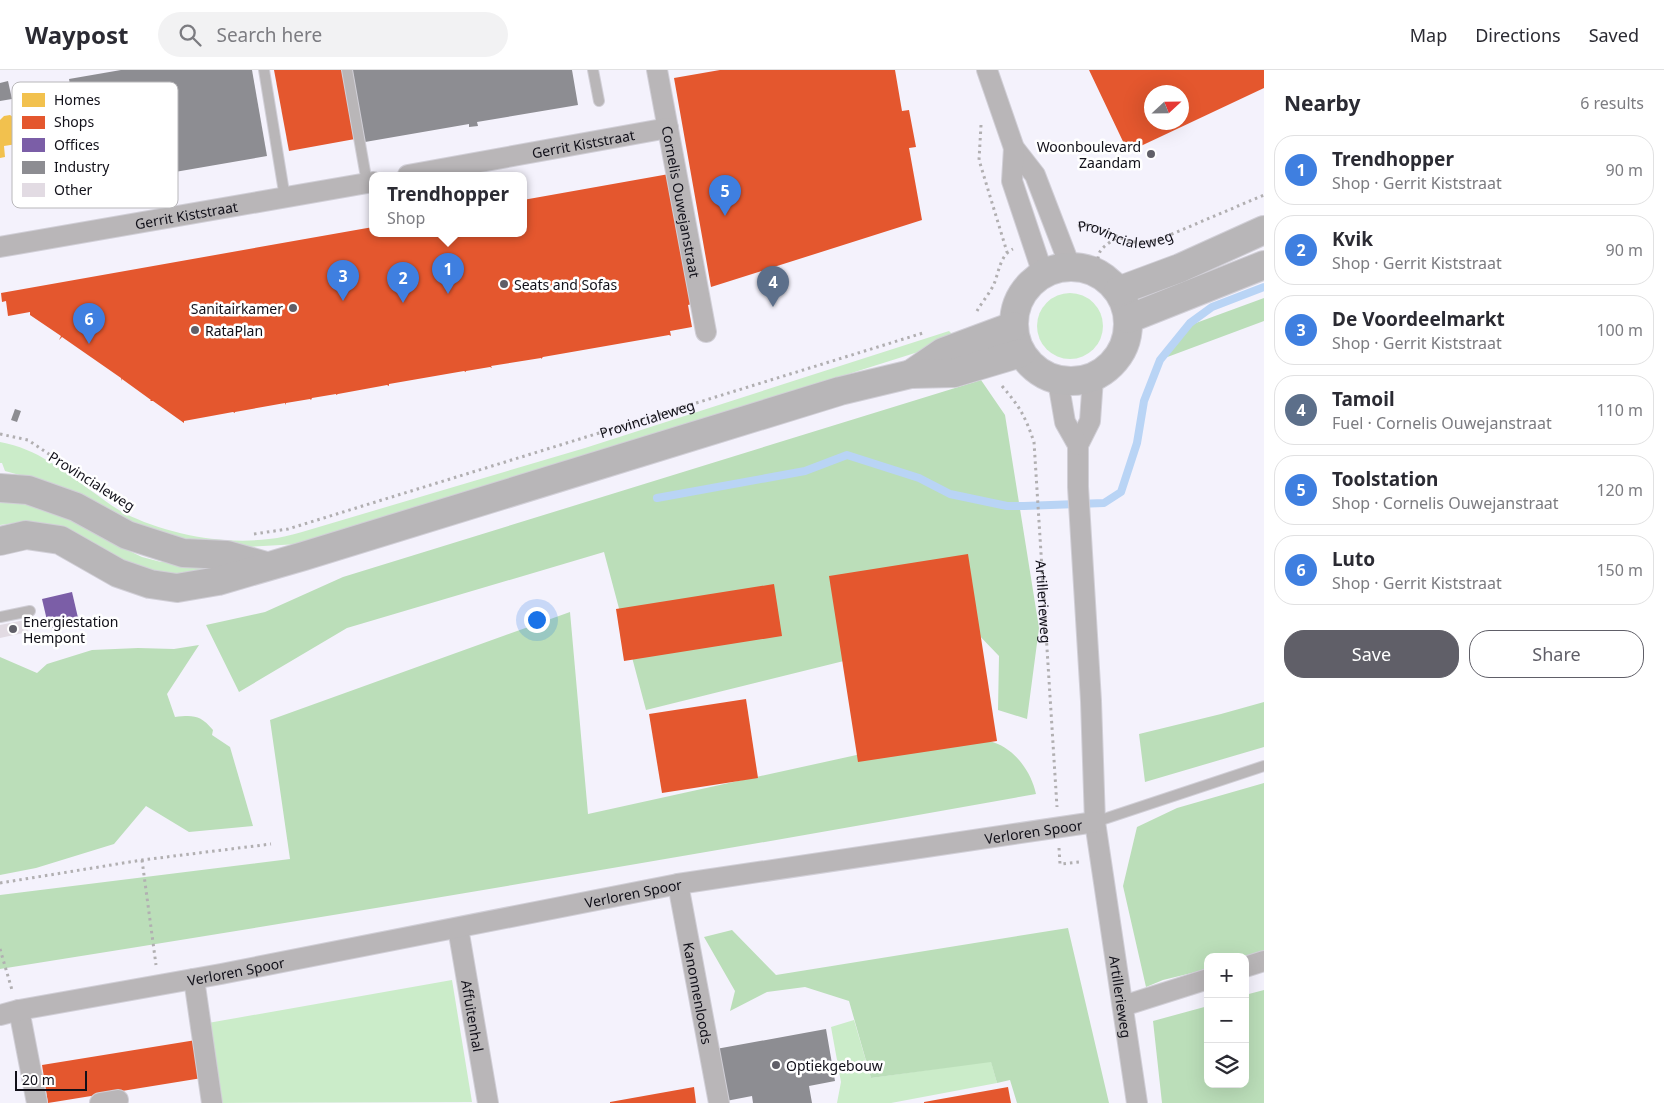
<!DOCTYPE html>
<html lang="en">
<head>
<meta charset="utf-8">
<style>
	:root { --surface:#fff; --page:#f2f2f3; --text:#2b2b33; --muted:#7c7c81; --line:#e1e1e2; --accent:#605f68 }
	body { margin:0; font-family:"Noto Sans",sans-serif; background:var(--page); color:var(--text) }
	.controls { position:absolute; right:15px; bottom:15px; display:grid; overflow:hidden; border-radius:10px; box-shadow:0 5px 20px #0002 }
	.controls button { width:45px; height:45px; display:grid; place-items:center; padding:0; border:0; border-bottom:1px solid var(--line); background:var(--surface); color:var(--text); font:25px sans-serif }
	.compass { position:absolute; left:1144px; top:15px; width:45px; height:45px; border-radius:50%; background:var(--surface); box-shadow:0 5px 20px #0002; rotate:68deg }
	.scale { position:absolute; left:15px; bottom:12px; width:72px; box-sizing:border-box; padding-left:5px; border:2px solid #111019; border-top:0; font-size:14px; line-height:18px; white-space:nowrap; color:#111019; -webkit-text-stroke:4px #fff; paint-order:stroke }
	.you { position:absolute; left:536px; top:549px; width:18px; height:18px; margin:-12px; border:4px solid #fff; border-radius:50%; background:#1a73e8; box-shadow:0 0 0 8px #1a73e833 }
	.badge { display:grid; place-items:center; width:32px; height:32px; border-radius:50%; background:var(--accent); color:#fff; font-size:16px; font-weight:700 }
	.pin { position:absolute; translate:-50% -41px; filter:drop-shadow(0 1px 2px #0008) }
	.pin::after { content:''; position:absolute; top:26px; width:18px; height:15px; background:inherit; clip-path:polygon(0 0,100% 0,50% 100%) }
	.popup { position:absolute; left:369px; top:102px; width:158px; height:65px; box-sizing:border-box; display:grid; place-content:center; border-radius:10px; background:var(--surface); filter:drop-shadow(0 1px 4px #0005); font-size:16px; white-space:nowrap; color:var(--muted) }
	.popup b { font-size:19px; color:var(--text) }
	.popup::after { content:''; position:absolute; left:50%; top:100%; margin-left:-10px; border:10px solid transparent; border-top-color:var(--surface) }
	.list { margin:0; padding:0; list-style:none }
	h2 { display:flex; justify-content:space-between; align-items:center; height:65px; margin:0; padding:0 20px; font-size:21px }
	h2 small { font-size:16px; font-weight:400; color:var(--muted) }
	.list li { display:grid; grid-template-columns:32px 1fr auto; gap:15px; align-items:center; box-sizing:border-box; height:70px; margin:0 10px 10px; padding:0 10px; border:1px solid var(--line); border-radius:20px }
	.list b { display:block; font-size:19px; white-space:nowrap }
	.list p { margin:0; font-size:16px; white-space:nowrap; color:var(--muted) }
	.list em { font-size:16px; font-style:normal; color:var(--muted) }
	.actions { display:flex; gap:10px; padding:15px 20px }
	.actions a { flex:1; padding:11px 0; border:1px solid var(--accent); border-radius:20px; text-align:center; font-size:18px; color:var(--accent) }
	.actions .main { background:var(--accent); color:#fff }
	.icon { flex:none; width:28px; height:28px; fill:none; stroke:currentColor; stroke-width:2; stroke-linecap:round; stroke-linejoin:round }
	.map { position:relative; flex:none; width:1264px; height:1033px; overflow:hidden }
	header { display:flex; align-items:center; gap:30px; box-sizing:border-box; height:70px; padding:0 25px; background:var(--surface); border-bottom:1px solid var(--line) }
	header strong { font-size:24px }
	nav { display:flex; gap:28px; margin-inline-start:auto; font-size:18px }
	.search { width:350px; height:45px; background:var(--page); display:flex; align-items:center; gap:12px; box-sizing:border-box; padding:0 18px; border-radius:28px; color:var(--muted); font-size:19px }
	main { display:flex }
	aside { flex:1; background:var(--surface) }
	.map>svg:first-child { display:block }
</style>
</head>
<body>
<header>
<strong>Waypost</strong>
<div class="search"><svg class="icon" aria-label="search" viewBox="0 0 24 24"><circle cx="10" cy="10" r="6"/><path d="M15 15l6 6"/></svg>Search here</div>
<nav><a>Map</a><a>Directions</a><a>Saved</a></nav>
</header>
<main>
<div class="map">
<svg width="1264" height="1033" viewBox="0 0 1264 1033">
	<rect width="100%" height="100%" fill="#f4f2fc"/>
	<g fill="#cbecc9">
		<circle cx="1070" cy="256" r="33"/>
		<path d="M949 261 951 263 953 271 544 400 299 474 227 478 152 462 63 417 5 401 2 393H0V372C38 379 62 400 93 422 103 429 113 437 124 443 166 464 222 475 269 469 280 468 291 465 302 462L585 378Z"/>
		<polygon points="0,428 33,435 87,457 121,477 142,487 161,492 179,492 218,497 184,505 144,501 107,485 61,457 43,453 21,452 0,455"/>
		<polygon points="452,910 472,1032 220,1033 208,953"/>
		<polygon points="854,950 871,1008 991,991 997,1013 891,1033 837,1033 841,1012 831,957"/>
	</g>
	<g fill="#bbdeb9">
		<polygon points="1264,228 1264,251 1162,289 1185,257"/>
		<polygon points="981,310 1005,345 1039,558 1027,649 998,640 999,586 973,559 646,640 604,482 347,558 239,622 206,555 265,542 343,507"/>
		<path d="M570 542 588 744 943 666C958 667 975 667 989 671 1014 677 1031 701 1036 724 691 786 346 844 0 899V825L290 789 270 650Z"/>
		<path d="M199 575 167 624 175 647C194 645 200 645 213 660L212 665 230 677 253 756 189 762 146 736 114 774 36 798 0 805V587L37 603 47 594 92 580 138 578 174 579Z"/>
		<polygon points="1264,632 1264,677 1145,712 1139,664 1221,644"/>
		<polygon points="1264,713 1264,885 1208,887 1208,899 1163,910 1146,917 1123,816 1137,757 1177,738"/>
		<polygon points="1068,858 1109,1033 1017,1033 1010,1010 997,1013 991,992 871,1008 849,931 805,917 767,922 730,941 735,921 704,867 732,860 776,905"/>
		<polygon points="1264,920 1264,1033 1162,1033 1153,951 1208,936 1208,1014 1245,1014 1245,925"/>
	</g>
	<polygon fill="#f2c14e" points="48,41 53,68 27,72 29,82 19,83 17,74 4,76 5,87 0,88 0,50 4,46 10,45 13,47"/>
	<g fill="#e4572e" fill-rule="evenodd">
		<polygon points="274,0 342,0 355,69 289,81"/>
		<polygon points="720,0 895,0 902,41 909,40 916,77 909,78 922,150 711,217 674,8"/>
		<path d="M1089 0H1264V18L1128 82ZM1152 22H1182V52H1152Z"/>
		<polygon points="669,104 692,234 688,235 692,257 670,261 671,266 669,265 543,287 541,289 541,288 491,296 492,298 490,297 466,301 466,302 464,301 389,314 389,316 387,315 338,324 336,325 336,324 312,328 311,330 310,329 286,333 285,335 285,333 235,342 235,343 233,342 184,351 184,353 153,331 150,331 151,330 122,309 122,311 121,308 62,267 59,270 61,266 30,245 30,242 8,246 6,231 2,232 1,223 373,157 373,163 523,163 523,130"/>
		<polygon points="968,484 997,671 858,692 829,506"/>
		<polygon points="774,514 782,566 624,591 616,539"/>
		<polygon points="746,629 758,708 662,723 649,644"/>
		<polygon points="196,970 202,1008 48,1033 42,995"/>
		<polygon points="694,1017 696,1033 610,1033 610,1032"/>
		<polygon points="1008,1017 1011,1033 924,1033 924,1032"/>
	</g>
	<polygon fill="#7b5ea7" points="72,522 79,552 49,559 42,529"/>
	<g fill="#8d8d92">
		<polygon points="121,0 252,0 267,86 88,117 69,9"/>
		<polygon points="351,0 572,0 578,35 477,52 478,56 469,57 469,54 365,72"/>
		<polygon points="8,11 12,29 0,31 0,13"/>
		<polygon points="49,101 51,113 38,115 35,104"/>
		<polygon points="15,339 21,341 17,352 11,350"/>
		<polygon points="826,959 835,1011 809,1016 812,1033 753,1033 752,1026 726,1031 716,979"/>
	</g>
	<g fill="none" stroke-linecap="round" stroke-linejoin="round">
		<polyline stroke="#b9d4f5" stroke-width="8" points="657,428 805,401 847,385 919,408 950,424 1007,436 1024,436 1104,433 1121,422 1137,373 1144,331 1160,290 1190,253 1212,237 1264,217"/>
	</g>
	<polygon fill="#e2dbe3" points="25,550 28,562 0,568 0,555"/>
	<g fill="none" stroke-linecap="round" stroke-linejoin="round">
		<g stroke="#d1cfd7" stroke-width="12">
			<g id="lane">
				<polyline points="264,0 285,128"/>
				<polyline points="347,0 367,113"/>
				<polyline points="593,0 599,31"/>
				<polyline points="0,547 30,541"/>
				<polyline points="1095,752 1264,696"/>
			</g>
		</g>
		<g stroke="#d1cfd7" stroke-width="22">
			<g id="street">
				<path id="s4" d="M657 0 706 262"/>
				<polyline points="987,0 1014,78 1035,105 1070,196"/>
				<polyline points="1014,78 1012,111 1043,204"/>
				<path id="s5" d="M408 105 668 58"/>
				<path id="s6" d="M0 177 373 112"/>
				<path id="s7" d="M1093 308 1090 351 1078 375V417L1091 631 1095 752 1137 1033"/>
				<polyline points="1058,311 1065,352 1078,375"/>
				<path id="s8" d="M678 814 719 1033"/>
				<path id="s9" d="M458 858 488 1033"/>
				<polyline points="1245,897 1264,891"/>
				<polyline points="194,909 212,1033"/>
				<polyline points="1123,936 1208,909"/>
				<polyline points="19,940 37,1033"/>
				<path id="s10" d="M0 945 19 940 221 904 678 814 1095 752"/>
				<polyline points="100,1033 118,1030"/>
			</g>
		</g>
		<g stroke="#d1cfd7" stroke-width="30">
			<g id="secondary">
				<circle cx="1071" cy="254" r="57"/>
				<polyline points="1118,221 1180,198 1264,160"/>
				<polyline points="1128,249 1264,195"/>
				<polyline points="911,304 943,282 1013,256"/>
				<polyline points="0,418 28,420 76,437 127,465 183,483 227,485 266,496"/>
				<polyline points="0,471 26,465 60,470 118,503 150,514 177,518 218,511 304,486 840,321 911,304 954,303 1021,283"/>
			</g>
		</g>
		<g stroke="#b1afb1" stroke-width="3" stroke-dasharray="2.5 4" stroke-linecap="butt">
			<polyline points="981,55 979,90 1007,182"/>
			<path id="s1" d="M1078 156C1096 151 1112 167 1130 171 1142 174 1154 171 1165 167L1264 125"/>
			<path d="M1097 202C1098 179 1098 181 1117 167"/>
			<path d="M977 241C982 232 990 223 994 214 999 202 1000 185 1013 179"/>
			<path id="s2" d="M1002 316C1020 337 1025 346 1034 372L1057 737"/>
			<polyline points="0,364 28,370 98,417"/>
			<path id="s3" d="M254 464 288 459 923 263"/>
			<polyline points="1059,778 1060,794 1080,792"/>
			<polyline points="142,790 156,895"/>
			<polyline points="0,813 142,790 271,774"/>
			<polyline points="0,879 12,920"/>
		</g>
		<use href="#lane" stroke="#b9b6b8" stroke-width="10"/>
		<use href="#street" stroke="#b9b6b8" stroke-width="20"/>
		<use href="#secondary" stroke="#b8b6b8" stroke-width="28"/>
	</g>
	<g fill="#605f68" stroke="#fff" stroke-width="2">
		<circle cx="1151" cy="84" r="5"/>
		<circle cx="504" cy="214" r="5"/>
		<circle cx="293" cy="238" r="5"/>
		<circle cx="195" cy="260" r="5"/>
		<circle cx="13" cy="559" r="5"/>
		<circle cx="776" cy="995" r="5"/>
	</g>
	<g text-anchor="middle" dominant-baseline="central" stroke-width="5" stroke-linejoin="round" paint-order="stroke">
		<g font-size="14" fill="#111019" stroke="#fff">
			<text stroke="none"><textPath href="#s5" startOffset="178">Gerrit Kiststraat</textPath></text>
			<text stroke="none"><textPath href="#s4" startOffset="134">Cornelis Ouwejanstraat</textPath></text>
			<text stroke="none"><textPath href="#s6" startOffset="189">Gerrit Kiststraat</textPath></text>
			<text stroke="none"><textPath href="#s1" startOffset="49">Provincialeweg</textPath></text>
			<text stroke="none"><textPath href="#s3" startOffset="410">Provincialeweg</textPath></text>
			<text transform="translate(92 411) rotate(32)">Provincialeweg</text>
			<text stroke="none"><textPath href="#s2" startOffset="225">Artillerieweg</textPath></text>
			<text stroke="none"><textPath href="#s10" startOffset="1050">Verloren Spoor</textPath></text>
			<text stroke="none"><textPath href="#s10" startOffset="645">Verloren Spoor</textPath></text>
			<text stroke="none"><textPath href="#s10" startOffset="240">Verloren Spoor</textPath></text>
			<text stroke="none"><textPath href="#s8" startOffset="111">Kanonnenloods</textPath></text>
			<text stroke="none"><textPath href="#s7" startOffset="624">Artillerieweg</textPath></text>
			<text stroke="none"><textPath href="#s9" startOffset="89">Affuitenhal</textPath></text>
		</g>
		<g font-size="14" fill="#111019" stroke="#fff" text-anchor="start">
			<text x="1141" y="76" text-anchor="end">Woonboulevard<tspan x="1141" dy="16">Zaandam</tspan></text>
			<text x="514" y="214">Seats and Sofas</text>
			<text x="283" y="238" text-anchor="end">Sanitairkamer</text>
			<text x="205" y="260">RataPlan</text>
			<text x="23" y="551">Energiestation<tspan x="23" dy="16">Hempont</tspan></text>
			<text x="786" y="995">Optiekgebouw</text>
		</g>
	</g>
	<rect x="12" y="12" width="166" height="126" rx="8" fill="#fff" stroke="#b8b7ba" stroke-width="1"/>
	<rect x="22" y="23" width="23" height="14" fill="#f2c14e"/>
	<rect x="22" y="46" width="23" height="13" fill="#e4572e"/>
	<rect x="22" y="68" width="23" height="14" fill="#7b5ea7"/>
	<rect x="22" y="91" width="23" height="13" fill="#8d8d92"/>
	<rect x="22" y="113" width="23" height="14" fill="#e2dbe3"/>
	<g font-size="14" fill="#111019">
		<text x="54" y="35">Homes</text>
		<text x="54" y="57">Shops</text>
		<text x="54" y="80">Offices</text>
		<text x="54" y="102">Industry</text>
		<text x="54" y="125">Other</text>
	</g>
</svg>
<div class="controls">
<button>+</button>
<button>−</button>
<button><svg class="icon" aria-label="layers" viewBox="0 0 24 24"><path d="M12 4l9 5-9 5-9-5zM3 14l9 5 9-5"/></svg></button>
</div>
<svg class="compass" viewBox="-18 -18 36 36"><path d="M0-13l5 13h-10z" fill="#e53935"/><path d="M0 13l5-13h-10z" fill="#7c7c81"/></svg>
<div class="scale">20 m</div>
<div class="you"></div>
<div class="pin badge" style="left:448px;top:224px;background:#3f7fe0">1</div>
<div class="popup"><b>Trendhopper</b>Shop</div>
<div class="pin badge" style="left:403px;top:233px;background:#3f7fe0">2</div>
<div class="pin badge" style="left:343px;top:231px;background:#3f7fe0">3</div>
<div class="pin badge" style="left:773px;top:237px;background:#5c6f8a">4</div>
<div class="pin badge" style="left:725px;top:146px;background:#3f7fe0">5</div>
<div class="pin badge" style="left:89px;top:274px;background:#3f7fe0">6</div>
</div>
<aside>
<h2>Nearby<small>6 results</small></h2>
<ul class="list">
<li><span class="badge" style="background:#3f7fe0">1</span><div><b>Trendhopper</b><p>Shop · Gerrit Kiststraat</p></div><em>90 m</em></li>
<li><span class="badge" style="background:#3f7fe0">2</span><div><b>Kvik</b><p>Shop · Gerrit Kiststraat</p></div><em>90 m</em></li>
<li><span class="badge" style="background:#3f7fe0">3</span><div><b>De Voordeelmarkt</b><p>Shop · Gerrit Kiststraat</p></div><em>100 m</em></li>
<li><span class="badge" style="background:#5c6f8a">4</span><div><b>Tamoil</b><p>Fuel · Cornelis Ouwejanstraat</p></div><em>110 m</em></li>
<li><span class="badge" style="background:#3f7fe0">5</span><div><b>Toolstation</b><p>Shop · Cornelis Ouwejanstraat</p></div><em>120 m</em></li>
<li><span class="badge" style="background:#3f7fe0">6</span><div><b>Luto</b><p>Shop · Gerrit Kiststraat</p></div><em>150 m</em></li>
</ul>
<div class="actions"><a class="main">Save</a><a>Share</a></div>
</aside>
</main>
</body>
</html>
